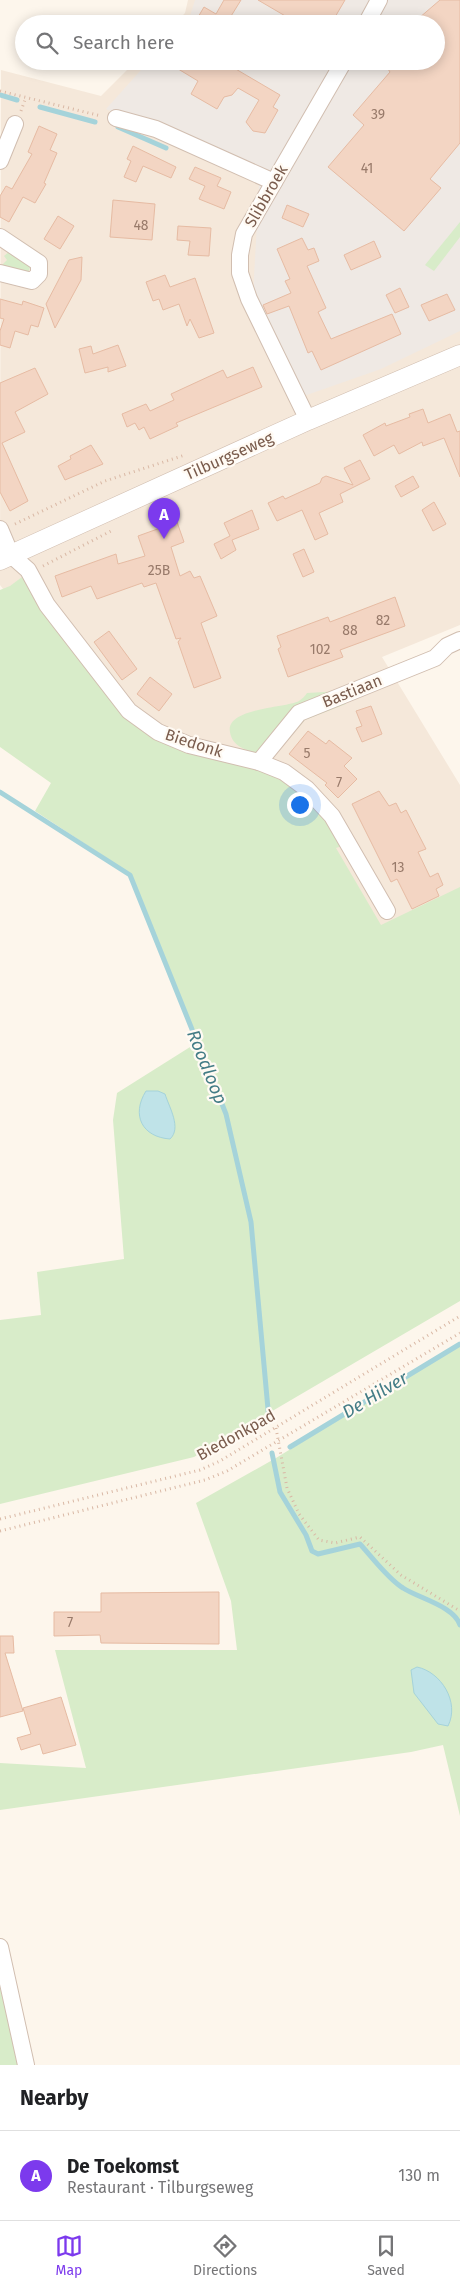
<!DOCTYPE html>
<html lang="en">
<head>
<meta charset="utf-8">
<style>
	:root { --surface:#fff; --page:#f2f2f2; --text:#202124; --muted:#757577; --line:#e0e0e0; --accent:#7c3aed }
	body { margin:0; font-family:"Fira Sans",sans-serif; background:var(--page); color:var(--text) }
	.you { position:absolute; left:299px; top:804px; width:18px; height:18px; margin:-12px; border:4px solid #fff; border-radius:50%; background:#1a73e8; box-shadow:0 0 0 8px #1a73e833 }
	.badge { display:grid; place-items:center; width:32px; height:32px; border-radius:50%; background:var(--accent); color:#fff; font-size:16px; font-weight:700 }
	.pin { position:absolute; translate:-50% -41px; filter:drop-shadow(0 1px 2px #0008) }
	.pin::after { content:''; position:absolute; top:26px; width:18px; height:15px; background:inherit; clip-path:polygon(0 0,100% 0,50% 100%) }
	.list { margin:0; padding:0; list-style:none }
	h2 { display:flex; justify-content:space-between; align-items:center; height:65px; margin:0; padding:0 20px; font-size:21px }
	h2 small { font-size:16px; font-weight:400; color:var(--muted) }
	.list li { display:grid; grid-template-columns:32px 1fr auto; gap:15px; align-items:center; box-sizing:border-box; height:90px; padding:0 20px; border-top:1px solid var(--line) }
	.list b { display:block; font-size:19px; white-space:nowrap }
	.list p { margin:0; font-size:16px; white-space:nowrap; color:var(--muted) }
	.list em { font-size:16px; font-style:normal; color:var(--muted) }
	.icon { flex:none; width:28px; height:28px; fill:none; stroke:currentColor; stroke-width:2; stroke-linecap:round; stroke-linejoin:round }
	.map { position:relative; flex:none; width:460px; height:2065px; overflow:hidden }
	.search { position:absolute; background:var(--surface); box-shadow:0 2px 12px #0003; left:15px; right:15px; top:15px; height:55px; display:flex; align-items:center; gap:12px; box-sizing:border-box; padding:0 18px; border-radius:28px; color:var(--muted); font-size:19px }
	.sheet { height:155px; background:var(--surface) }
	nav { display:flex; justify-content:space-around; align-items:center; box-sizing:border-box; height:70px; border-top:1px solid var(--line); background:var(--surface); font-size:14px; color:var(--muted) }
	nav a { display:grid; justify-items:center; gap:2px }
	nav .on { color:var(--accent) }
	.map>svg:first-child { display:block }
</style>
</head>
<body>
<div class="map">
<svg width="460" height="2065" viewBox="0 0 460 2065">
	<rect width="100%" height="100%" fill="#fdf6ec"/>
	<polygon fill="#f5e8da" points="188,0 460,0 460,625 382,657 460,785 460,901 361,946 178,813 0,585 1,70 101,96 136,61 436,61 436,24 174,24 185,13"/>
	<polygon fill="#efe9e4" points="195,0 460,0 460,331 381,369 301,397 253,297 259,183 106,109 149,61 436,61 436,24 182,24 190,16"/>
	<g fill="#d8ecc9">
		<polygon points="460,222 460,237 434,271 425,265"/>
		<polygon points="11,250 31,265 28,273 0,267 7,260 4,256"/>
		<polygon points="22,577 149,733 182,751 261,769 293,787 321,811 345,845 336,848 381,925 460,887 460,1301 194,1457 0,1504 0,1320 41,1315 37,1272 124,1259 113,1120 117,1093 198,1042 131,874 35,811 51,783 0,747 0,590 10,586"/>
		<path d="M342 691 346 704 305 720 274 756C258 752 233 752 230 732 225 708 286 708 299 701 302 699 305 696 307 693Z"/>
		<polygon points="460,1345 460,1816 443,1745 411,1752 0,1810 0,1763 86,1768 55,1650 237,1650 231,1601 196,1503 276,1458"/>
		<polygon points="0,1987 19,2065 0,2065"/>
	</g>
	<g fill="#bfe3e8" stroke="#a5d3da">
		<path d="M146 1091H158L165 1094C169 1107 182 1128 170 1139 142 1137 131 1115 146 1091Z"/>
		<path d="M417 1667C441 1672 460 1702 448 1726L438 1724 414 1693 411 1670Z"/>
	</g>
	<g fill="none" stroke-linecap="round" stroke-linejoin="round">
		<g stroke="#a5d3da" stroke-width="5">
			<polyline points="0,95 17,100"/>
			<polyline points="40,107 95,122"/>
			<polyline points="118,127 166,148"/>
			<polyline points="0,792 130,875 226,1114 251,1222 269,1420"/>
			<polyline points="290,1447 460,1344"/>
			<path d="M272 1453 280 1492 306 1535 312 1551 318 1554 360 1544C372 1557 388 1579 403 1588 418 1598 454 1606 460 1625"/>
		</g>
	</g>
	<g fill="#f3d5c3" stroke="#e6bba3">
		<polygon points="224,0 241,0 228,21 233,24 194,24 204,7 216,14"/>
		<polygon points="258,0 345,0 331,24 326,24 316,18 313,24 299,24"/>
		<polygon points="440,0 460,0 460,143 430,179 441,188 404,231 328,167 364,125 353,115 390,72 388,69 398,61 436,61 436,24 412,24"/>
		<polygon points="165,61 238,61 234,68 280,95 273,107 278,110 265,133 253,131 246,122 259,100 238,88 232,95 224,97 217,109 191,94 198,81"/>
		<polygon points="39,126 57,134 50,150 57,153 44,183 46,184 35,203 23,197 9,222 0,217 0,196 6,186 12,189 32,154 28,152"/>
		<polygon points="133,146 176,167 171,178 143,166 136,182 124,177 131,161 127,159"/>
		<polygon points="195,167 221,178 217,186 231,192 224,209 199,199 205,186 189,179"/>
		<polygon points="113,200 155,204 152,240 110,237"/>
		<polygon points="287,205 309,214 303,227 282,218"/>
		<polygon points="58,216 74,226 60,249 44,239"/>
		<polygon points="178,226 211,228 209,256 188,255 190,241 177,240"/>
		<polygon points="302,238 308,250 314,248 319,261 307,266 326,308 318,312 331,339 392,314 401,334 321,370 312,351 308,353 289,306 267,314 263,305 291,293 285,281 290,279 277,249"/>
		<polygon points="374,241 381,257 351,270 344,255"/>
		<polygon points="82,257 81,280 55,328 46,304 69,260"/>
		<polygon points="165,275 170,287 195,278 214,333 199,338 190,319 187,326 179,304 163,310 159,299 153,301 146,282"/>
		<polygon points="400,288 409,307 395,313 386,295"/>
		<polygon points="447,294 455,310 429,321 421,305"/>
		<polygon points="0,299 22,305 23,301 44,308 38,327 31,325 28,335 15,331 10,348 0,345 0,331 4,319 0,318"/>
		<polygon points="118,345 126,366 108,372 108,367 85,373 79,349 91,346 93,354"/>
		<polygon points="253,367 262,387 176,423 178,426 150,439 144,427 139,430 135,423 127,427 122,414 146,404 150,411 174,400 171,394 223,370 227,378"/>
		<polygon points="35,368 48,394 15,412 25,432 2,443 28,501 10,511 0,492 0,383"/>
		<polygon points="423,409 428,423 450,414 457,432 460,431 460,477 444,438 423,446 422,442 399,454 394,445 374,456 363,435 385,423 386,426 410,417 409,414"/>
		<polygon points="91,445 103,464 65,480 58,466 71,459 70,456"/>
		<polygon points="360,460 370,479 340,494 343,502 319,513 328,534 315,540 302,510 277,521 268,503 283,496 285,499 320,483 322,478 326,476 353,485 344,468"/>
		<polygon points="413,476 419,487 401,497 395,486"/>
		<polygon points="434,502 446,524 433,531 422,510"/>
		<polygon points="252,510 259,529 232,540 236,550 221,559 214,544 230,536 224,523"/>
		<polygon points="177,522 184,542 171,547 180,576 190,571 194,578 200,576 217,616 201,623 221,678 194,688 178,642 181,638 176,639 156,583 144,587 142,583 97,599 91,586 62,597 55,576 116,554 118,564 145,556 138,536"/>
		<polygon points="304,549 314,572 303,577 293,554"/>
		<polygon points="395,597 405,626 340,650 343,657 288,677 278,649 281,647 277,636 328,617 330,622"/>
		<polygon points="109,631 137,669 122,680 94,642"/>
		<polygon points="150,677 172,694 159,711 137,694"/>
		<polygon points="371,706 382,734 362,742 356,728 362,726 356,711"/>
		<polygon points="308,731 326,744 329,740 352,758 344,766 357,779 338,798 325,785 327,783 289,754"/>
		<polygon points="379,791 389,806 396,803 401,813 406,810 426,849 418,852 430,877 438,873 443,885 436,889 439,896 412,909 397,879 391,882 352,804"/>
		<polygon points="219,1592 219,1644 101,1643 100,1635 54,1636 54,1612 101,1612 101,1593"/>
		<polygon points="0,1636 13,1636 14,1653 5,1653 23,1711 0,1717"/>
		<polygon points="61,1697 76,1745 43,1754 40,1744 21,1750 17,1738 31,1734 23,1708"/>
	</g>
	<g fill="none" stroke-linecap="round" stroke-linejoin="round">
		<g stroke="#d1beb0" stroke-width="18">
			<g id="minor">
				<polyline points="366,24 379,0"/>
				<polyline points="116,118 156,129 274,182"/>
				<polyline points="0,161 15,124"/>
				<polyline points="0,237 39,263 39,274 32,281 0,273"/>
				<polyline points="308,420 249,299 240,273 240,255 244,234 344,61"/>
				<polyline points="0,529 11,555 28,570 47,605 129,711 158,732 189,745 259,762 284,772 307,789 332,816 387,911"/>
				<polyline points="259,762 299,713 435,658 447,646 460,640"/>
				<polyline points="0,1947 26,2065"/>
			</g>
		</g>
		<g stroke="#d1beb0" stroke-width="21">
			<polyline id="tertiary" points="0,560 308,420 460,355"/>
		</g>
		<g stroke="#d9b8a5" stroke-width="3" stroke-dasharray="1 4" stroke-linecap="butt">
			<polyline points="0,91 101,116"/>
			<polyline points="21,111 26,97"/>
			<polyline points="15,524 105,481 185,455"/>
			<polyline points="43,566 111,531"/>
			<polyline points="276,1428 287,1488 299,1514 319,1540 335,1543 360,1537 401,1575 460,1611"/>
			<polyline points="0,1519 200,1470 220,1461 460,1316"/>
			<polyline points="0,1531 205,1480 227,1471 460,1333"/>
		</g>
		<use href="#minor" stroke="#fff" stroke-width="16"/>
		<use href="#tertiary" stroke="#fff" stroke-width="20"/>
	</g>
	<g text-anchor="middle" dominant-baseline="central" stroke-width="4.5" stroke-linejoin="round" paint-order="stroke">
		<g font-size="14" fill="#987a6a">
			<text x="378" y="114">39</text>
			<text x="367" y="168">41</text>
			<text x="141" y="225">48</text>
			<text x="159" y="570">25B</text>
			<text x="383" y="620">82</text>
			<text x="350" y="630">88</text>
			<text x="320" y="649">102</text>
			<text x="307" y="753">5</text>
			<text x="339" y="782">7</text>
			<text x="398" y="867">13</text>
			<text x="70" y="1622">7</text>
		</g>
		<g font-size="16" fill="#7a5c4d" stroke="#fffaf3">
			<text transform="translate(266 196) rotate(-60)">Slibbroek</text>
			<text transform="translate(229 456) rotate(-24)">Tilburgseweg</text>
			<text transform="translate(352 691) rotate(-22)">Bastiaan</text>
			<text transform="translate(194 743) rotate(18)">Biedonk</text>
			<text transform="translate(236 1435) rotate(-29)">Biedonkpad</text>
		</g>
		<g font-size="18" font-style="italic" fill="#437c86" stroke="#fffaf3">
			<text transform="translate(207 1067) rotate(68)">Roodloop</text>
			<text transform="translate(375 1395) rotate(-31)">De Hilver</text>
		</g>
	</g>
</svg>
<div class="you"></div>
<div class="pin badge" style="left:164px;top:539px">A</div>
<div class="search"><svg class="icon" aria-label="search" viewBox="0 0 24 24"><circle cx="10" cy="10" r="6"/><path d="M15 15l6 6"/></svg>Search here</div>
</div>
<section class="sheet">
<h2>Nearby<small></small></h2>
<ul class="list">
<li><span class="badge">A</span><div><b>De Toekomst</b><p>Restaurant · Tilburgseweg</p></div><em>130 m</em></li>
</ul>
</section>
<nav>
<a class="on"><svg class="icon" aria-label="map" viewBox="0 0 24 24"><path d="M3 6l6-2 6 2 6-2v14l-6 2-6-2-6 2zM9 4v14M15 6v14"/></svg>Map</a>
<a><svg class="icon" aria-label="directions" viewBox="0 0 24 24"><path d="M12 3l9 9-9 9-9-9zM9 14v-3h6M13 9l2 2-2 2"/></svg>Directions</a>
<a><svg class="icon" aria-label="saved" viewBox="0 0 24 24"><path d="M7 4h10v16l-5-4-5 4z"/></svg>Saved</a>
</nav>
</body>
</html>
